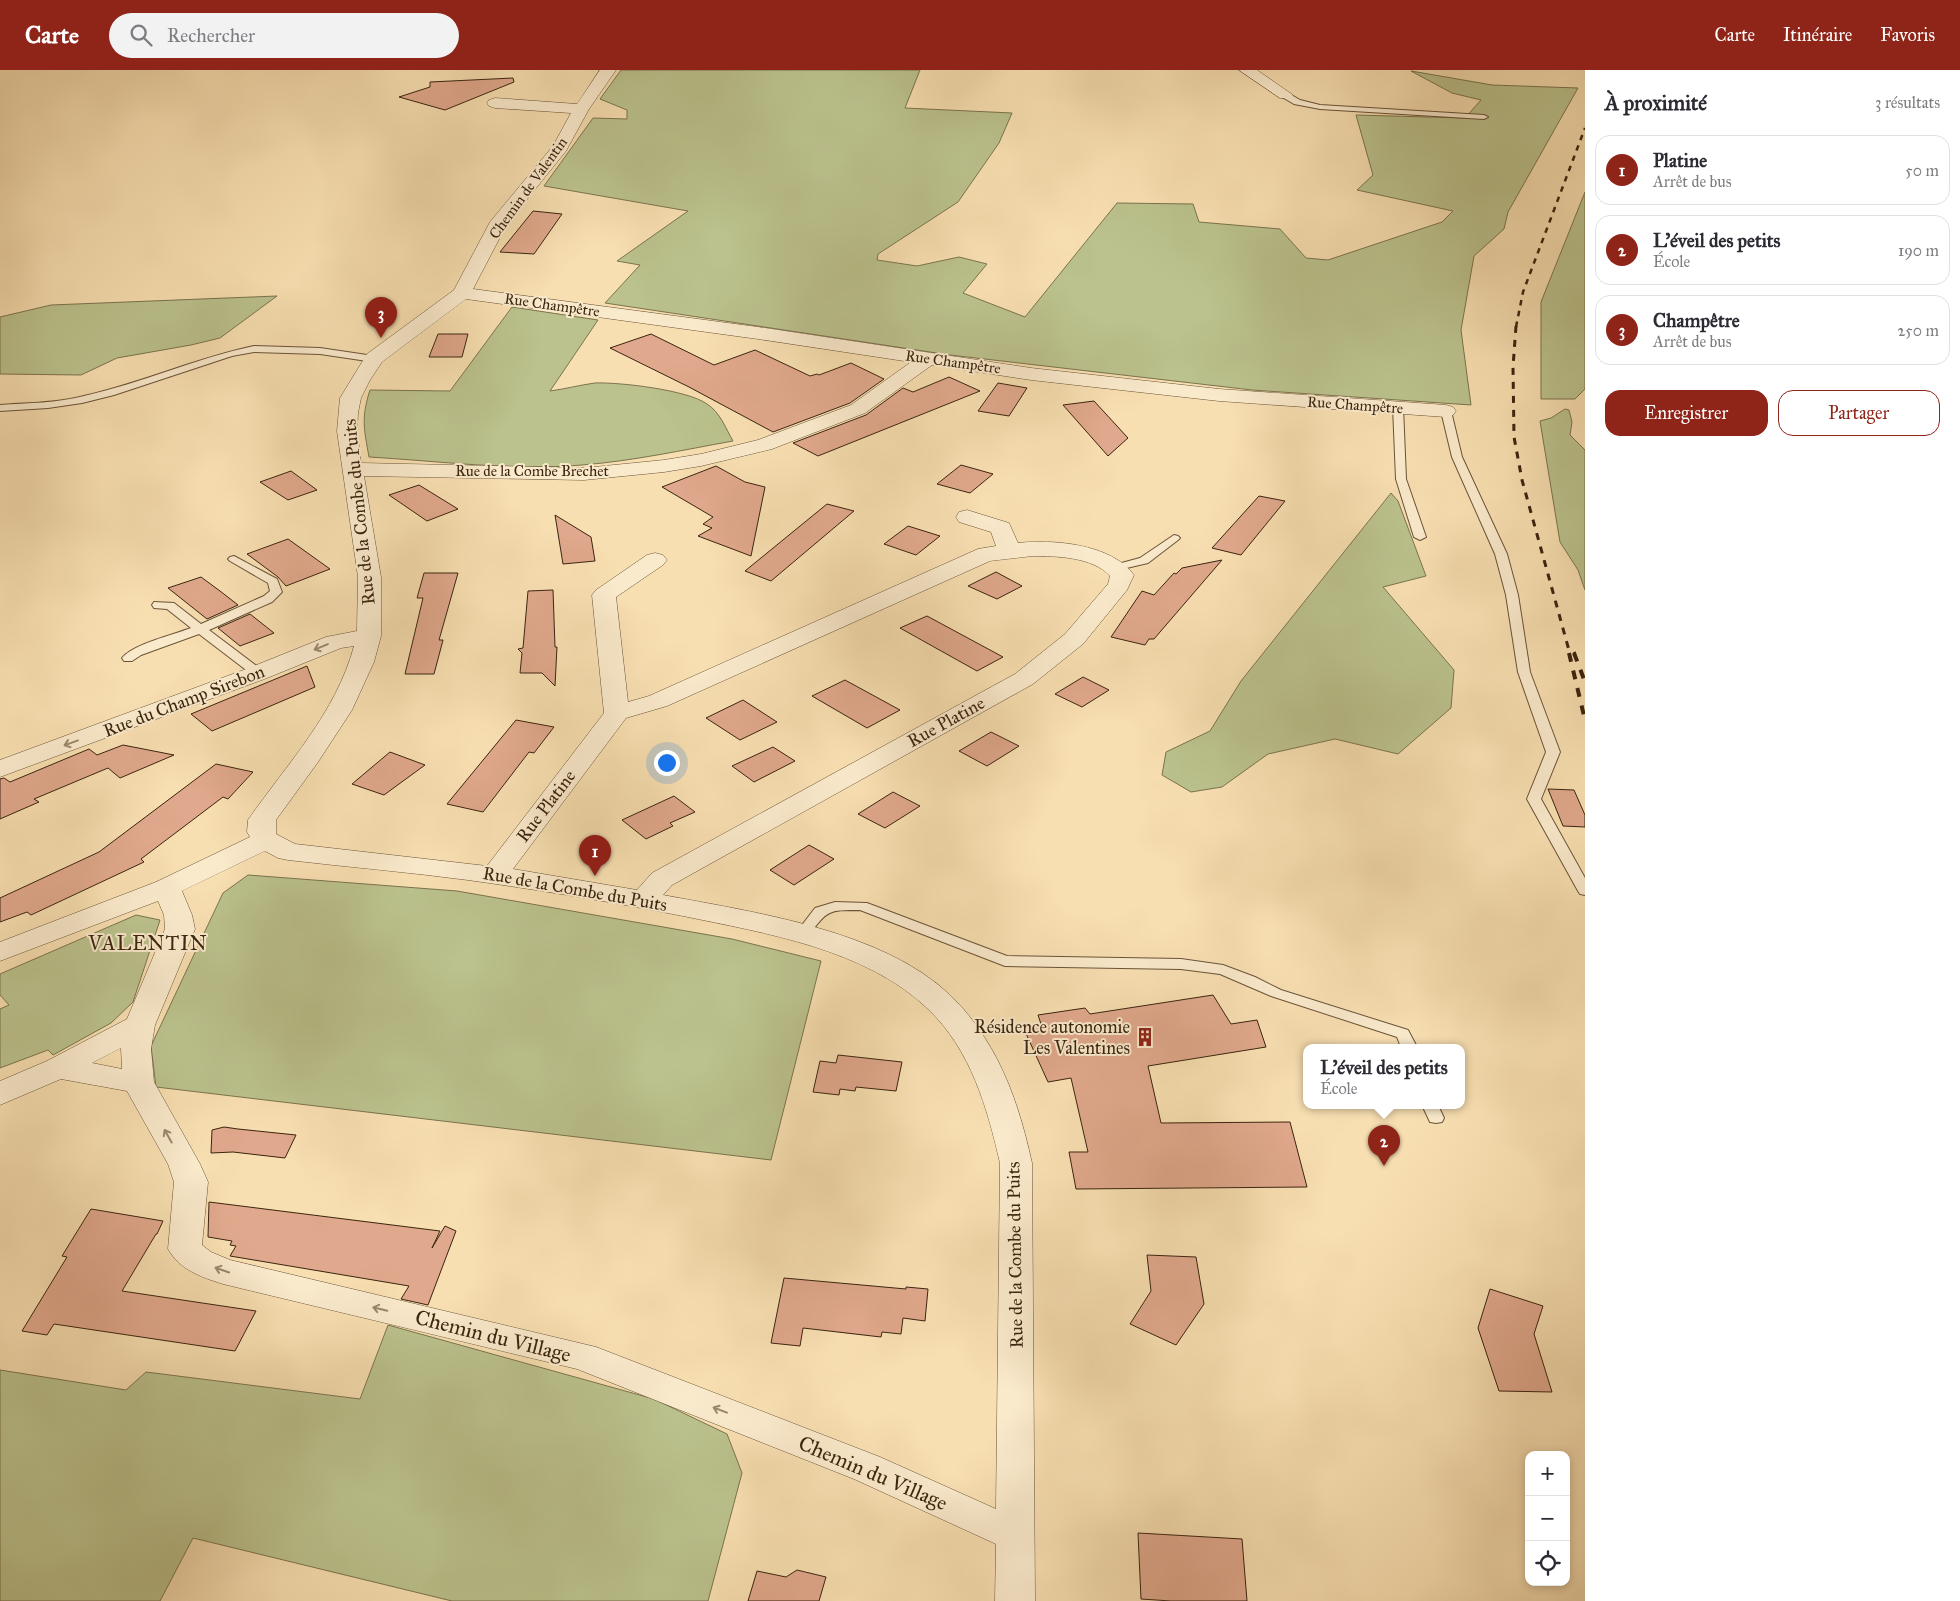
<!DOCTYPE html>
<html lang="fr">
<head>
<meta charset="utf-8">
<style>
	:root { --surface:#fff; --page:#f2f2f3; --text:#2b2b33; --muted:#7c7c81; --line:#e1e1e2; --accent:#8f2418 }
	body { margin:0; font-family:"IM FELL Great Primer",serif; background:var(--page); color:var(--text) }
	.controls { position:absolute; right:15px; bottom:15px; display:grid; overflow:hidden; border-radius:10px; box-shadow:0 2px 8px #0003 }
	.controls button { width:45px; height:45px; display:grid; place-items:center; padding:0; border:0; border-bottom:1px solid var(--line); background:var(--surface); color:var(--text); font:25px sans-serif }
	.you { position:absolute; left:666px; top:692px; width:18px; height:18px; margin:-12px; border:4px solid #fff; border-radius:50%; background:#1a73e8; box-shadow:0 0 0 8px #1a73e833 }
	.badge { display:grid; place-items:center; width:32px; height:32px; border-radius:50%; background:var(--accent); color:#fff; font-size:16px; font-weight:700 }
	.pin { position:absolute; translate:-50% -41px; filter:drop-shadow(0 1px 2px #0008) }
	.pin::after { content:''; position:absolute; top:26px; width:18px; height:15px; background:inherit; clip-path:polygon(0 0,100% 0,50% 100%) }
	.popup { position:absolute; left:1303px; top:974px; width:162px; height:65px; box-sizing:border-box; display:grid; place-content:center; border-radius:10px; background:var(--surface); filter:drop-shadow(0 1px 4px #0005); font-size:16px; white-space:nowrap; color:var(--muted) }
	.popup b { font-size:19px; color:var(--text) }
	.popup::after { content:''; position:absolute; left:50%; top:100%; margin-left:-10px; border:10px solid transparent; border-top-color:var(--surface) }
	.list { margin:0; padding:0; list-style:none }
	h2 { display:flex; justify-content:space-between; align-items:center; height:65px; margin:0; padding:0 20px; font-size:21px }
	h2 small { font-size:16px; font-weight:400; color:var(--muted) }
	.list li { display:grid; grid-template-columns:32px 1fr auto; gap:15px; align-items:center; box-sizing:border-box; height:70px; margin:0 10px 10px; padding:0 10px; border:1px solid var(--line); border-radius:15px }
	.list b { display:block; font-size:19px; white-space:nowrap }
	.list p { margin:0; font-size:16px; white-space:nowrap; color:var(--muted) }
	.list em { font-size:16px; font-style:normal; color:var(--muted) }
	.actions { display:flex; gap:10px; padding:15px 20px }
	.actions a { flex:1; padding:11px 0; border:1px solid var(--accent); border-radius:15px; text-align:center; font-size:18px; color:var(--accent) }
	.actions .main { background:var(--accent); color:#fff }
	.icon { flex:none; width:28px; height:28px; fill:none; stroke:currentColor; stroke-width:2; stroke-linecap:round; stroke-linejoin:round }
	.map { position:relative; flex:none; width:1585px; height:1531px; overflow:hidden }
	header { display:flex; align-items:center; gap:30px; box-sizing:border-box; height:70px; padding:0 25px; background:var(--accent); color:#fff }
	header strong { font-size:24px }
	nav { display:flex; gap:28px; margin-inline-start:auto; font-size:18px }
	.search { width:350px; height:45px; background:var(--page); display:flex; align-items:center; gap:12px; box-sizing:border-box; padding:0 18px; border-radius:28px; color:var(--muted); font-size:19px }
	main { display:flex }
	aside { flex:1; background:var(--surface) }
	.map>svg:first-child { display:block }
</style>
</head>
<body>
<header>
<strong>Carte</strong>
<div class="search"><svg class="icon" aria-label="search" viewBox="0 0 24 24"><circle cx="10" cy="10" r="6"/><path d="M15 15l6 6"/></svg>Rechercher</div>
<nav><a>Carte</a><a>Itinéraire</a><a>Favoris</a></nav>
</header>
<main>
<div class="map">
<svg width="1585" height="1531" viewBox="0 0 1585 1531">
	<rect width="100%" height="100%" fill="#f8dfb1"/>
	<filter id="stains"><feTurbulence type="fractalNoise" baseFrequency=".004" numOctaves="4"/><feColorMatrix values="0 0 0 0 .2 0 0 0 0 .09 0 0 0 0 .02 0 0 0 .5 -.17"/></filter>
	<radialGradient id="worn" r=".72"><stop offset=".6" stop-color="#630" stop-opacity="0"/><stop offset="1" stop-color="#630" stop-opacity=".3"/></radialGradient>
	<g fill="#bbc28d" stroke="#7b734e">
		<polygon points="621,0 920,0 905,38 1012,43 999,73 958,132 878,184 877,190 917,196 959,187 987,194 963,223 1025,247 1117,133 1193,134 1199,152 1280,159 1306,188 1328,190 1442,152 1453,141 1357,120 1373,105 1356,45 1465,48 1481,30 1452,23 1411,1 1492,15 1578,18 1508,142 1504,159 1474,186 1461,260 1471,335 1252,320 950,285 605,233 640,195 617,191 688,141 544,116 593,48 627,49 627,40 600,29"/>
		<polygon points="1585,122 1585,319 1575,329 1541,329 1541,232"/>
		<polygon points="277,226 220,268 191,275 117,288 81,305 0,304 0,247 51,235"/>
		<path d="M512 237 598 250 550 321C565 319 580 315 595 313 619 312 688 320 707 334 720 342 726 359 733 371 683 380 633 391 582 395 512 401 439 391 369 387 364 359 361 348 370 320L450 321Z"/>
		<polygon points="1565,339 1569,340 1572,352 1570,365 1585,380 1585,520 1578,500 1560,472 1540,351 1551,348"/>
		<polygon points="1391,423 1398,431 1426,506 1383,517 1454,600 1451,638 1398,684 1335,669 1268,684 1222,717 1191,722 1162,705 1166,682 1210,661 1241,611"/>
		<polygon points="248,805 457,821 732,869 821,891 771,1090 156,1017 151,976 223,823"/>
		<polygon points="136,845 160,850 133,932 111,953 53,985 48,980 0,998 0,939 9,935 0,925 0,904"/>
		<polygon points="388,1255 654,1329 727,1364 742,1403 708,1531 452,1531 193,1468 160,1531 0,1531 0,1300 126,1320 146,1302 360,1329"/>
	</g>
	<g fill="#e0a88c" stroke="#3b240f">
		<polygon points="513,8 514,12 445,40 399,27 430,17 430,12"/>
		<polygon points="533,141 562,144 534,184 500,182"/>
		<polygon points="438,264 468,264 462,287 429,287"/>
		<polygon points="651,264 714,295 755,280 810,306 817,304 819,305 851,293 884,309 850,333 773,362 689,317 610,278"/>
		<polygon points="949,307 980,321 818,386 793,373 866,345 903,318 913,322"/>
		<polygon points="998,313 1027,318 1009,346 978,341"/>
		<polygon points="1094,331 1128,368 1108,386 1063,335"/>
		<polygon points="961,395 993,404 970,423 937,414"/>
		<polygon points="716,396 745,412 765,417 751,486 698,466 712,458 703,454 713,447 662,417"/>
		<polygon points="291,401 317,420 288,430 260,412"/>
		<polygon points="419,415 458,439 427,451 389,425"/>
		<polygon points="1259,426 1285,431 1241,485 1212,478"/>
		<polygon points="827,434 854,441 771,511 745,501"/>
		<polygon points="555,445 591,467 595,491 563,494"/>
		<polygon points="908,456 940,466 916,485 884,474"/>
		<polygon points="288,469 330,499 286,516 278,507 247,484"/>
		<polygon points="1222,490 1154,569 1149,569 1145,575 1111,567 1142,521 1154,525 1174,503 1176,504 1182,498"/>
		<polygon points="996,502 1022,516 997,529 968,516"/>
		<polygon points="424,503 458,503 439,570 443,570 434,604 405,604 423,528 417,528"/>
		<polygon points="201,507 220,521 238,535 207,549 168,518"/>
		<polygon points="553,520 555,577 557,577 555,616 542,603 520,603 522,583 518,579 523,578 528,521"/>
		<polygon points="250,544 274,563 240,576 218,558"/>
		<polygon points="927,546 1003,587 977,601 900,558"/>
		<polygon points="307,596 315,617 212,661 191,644"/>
		<polygon points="1083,607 1109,620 1082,637 1055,624"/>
		<polygon points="845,610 900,640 867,658 812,626"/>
		<polygon points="743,630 777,652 740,670 706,648"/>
		<polygon points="516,650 554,657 534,683 529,682 483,742 447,734"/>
		<polygon points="991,662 1019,676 987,696 959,681"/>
		<polygon points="123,675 174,685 120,708 108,698 34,729 39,732 0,749 0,709 4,708 10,712 89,679 97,685"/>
		<polygon points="773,677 795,691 754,712 732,696"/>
		<polygon points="390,682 425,695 384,725 352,714"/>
		<polygon points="216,694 253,702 228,729 223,727 141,789 144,792 31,845 27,842 0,852 0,828 99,782"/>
		<polygon points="1548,719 1574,720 1585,745 1585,757 1563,756"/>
		<polygon points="893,722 920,736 885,758 858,744"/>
		<polygon points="674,726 695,742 670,753 673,756 646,769 622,750"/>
		<polygon points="809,775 834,789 794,815 770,800"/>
		<polygon points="1213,925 1231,954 1257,950 1266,977 1148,996 1161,1053 1290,1052 1307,1117 1076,1119 1069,1082 1088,1082 1071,1008 1048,1012 1023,957 1041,954 1038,945 1085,938 1090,944"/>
		<polygon points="838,985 902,992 896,1021 856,1017 855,1021 840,1019 839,1025 813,1022 820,991 836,993"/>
		<polygon points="224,1057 238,1059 296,1065 285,1088 233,1082 211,1083 212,1060"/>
		<polygon points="209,1132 440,1161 432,1178 445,1156 456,1161 428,1235 401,1229 409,1216 230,1186 236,1176 230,1175 232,1171 208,1167"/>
		<polygon points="91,1139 163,1151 157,1164 156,1164 122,1221 256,1241 235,1281 54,1254 47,1265 22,1261 67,1187 62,1186"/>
		<polygon points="1147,1185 1196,1187 1204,1234 1176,1275 1130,1254 1151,1221"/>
		<polygon points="784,1208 906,1219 906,1217 928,1219 925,1251 903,1248 901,1264 882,1262 881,1267 803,1258 800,1276 771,1273"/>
		<polygon points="1490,1219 1543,1236 1534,1264 1552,1322 1499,1321 1478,1258"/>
		<polygon points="1138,1463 1242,1469 1247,1531 1171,1531 1141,1529"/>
		<polygon points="797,1500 826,1507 819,1531 748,1531 757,1501 786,1507"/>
	</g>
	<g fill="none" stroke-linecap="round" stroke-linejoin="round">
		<g stroke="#6a5338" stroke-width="2">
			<g id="service">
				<polygon points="1282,23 1288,23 1300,30 1320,35 1484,45 1488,47 1484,49 1320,39 1294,34 1282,27"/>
				<path d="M254 276 320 278 374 286 379 289 374 292 320 284 254 282 232 286 114 325 82 333 48 338 0 341V335C28 333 57 333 84 326 142 313 196 288 254 276Z"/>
				<polygon points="1398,334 1403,337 1406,409 1426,467 1420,470 1414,467 1396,409 1393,337"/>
				<polygon points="1446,338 1451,341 1462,387 1507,484 1518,525 1530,602 1560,682 1541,729 1585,808 1585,825 1580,824 1578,821 1527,729 1546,682 1518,602 1506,525 1495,484 1452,387 1441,341"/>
				<polygon points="1174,465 1178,466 1180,468 1178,470 1148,493 1118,500 1112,497 1114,495 1140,488"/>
				<path d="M234 486 277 509 282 522 272 532 209 560 262 600 264 603 262 606H254L199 564 141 585 132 591H124L122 588C133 574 173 565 191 558L167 539 154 538 152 535 154 532 174 533 201 554 264 526 270 521 268 513 230 491 228 489 230 487Z"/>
				<path d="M835 832 867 833 1007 886 1181 889 1223 895 1255 907 1281 920 1408 960 1417 977H1401L1397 967 1271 926 1220 904 1181 899 1005 896 860 840C827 840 828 840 808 866H798L796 863 815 838Z"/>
				<polygon points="1422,1035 1438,1035 1444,1048 1442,1052 1436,1053 1430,1052"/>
			</g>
		</g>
		<g stroke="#6a5338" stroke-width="1">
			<g id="minor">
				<path d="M600 0H616L589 39 566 81 507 154 473 219 758 257 1031 298 1219 319 1446 335 1453 337 1456 341 1453 345 1446 347 1219 331 1031 310 932 295 865 343 772 379 701 396 664 402 584 410 364 406 381 507V566L374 592 352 640 318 692 276 750V764L295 774 487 796 604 643 592 525 596 520 647 485 655 483 663 485 667 490 663 495 616 527 628 632 649 626 978 479 996 476 991 462 959 452 956 447 959 442 967 440 1009 453 1018 473C1053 469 1112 474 1134 505L1127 520 1083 574 1033 614 672 815 663 825C753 842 882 860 950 925 969 943 985 966 997 989 1014 1022 1024 1057 1032 1093L1035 1531H995L996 1474 854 1409 577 1299 223 1214C201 1207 180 1200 168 1179L174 1112 168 1094 127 1021 61 1009 0 1035V1011L47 991 127 949 165 859 164 845 158 831 0 891V872L156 812 250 767 247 762 248 750C287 694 336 643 354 576L341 578 267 608 0 707V690L249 598 326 567 357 561 358 507 337 361 340 328 367 284 454 220 490 152 553 76 571 43 495 38 489 36 487 33 489 30 495 28 577 34ZM466 229 758 269 911 292 851 335 758 370 701 384 664 390 584 398 361 393 357 361 358 343 361 328 370 310 382 292ZM1033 486C1057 486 1093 487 1110 506L1108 514 1065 564 1015 604 652 803 637 820 513 799 626 648 667 636 990 491ZM265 781 278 788 288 790C348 797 408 802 468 810 540 820 612 832 683 846 765 863 866 879 928 939 971 980 987 1037 1000 1093L996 1439 880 1387 596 1277 230 1190 211 1182 202 1175 208 1112 200 1094 154 1012 151 979 155 955 195 859 192 845 182 821ZM121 978 122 999 92 993Z"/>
				<polygon points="1239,0 1257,0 1293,25 1290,28 1280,28"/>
			</g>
		</g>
		<use href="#service" fill="#faeacc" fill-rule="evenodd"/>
		<use href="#minor" fill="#faeacc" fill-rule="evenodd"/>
		<polyline stroke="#3b240f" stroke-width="2.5" stroke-dasharray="5.5 5.5" stroke-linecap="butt" points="1516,257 1523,222 1585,58"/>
		<g stroke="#3b240f" stroke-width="3" stroke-dasharray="7 7" stroke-linecap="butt">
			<polyline points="1516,256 1513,297 1514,367 1522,410 1570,584"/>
			<polyline points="1574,582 1575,584"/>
		</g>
		<g stroke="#3b240f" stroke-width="4" stroke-dasharray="9 9" stroke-linecap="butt">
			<polyline points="1569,583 1585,650"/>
			<polyline points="1574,583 1585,612"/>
		</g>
	</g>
	<defs><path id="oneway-shaft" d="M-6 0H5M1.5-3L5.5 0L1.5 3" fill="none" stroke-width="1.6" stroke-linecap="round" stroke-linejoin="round" transform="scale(1.25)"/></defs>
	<g stroke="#9a876e">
		<use href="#oneway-shaft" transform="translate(321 577) rotate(158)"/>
		<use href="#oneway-shaft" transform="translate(71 673) rotate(160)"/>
		<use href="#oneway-shaft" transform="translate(168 1066) rotate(-119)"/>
		<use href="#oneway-shaft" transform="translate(222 1200) rotate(-161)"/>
		<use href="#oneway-shaft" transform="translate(380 1239) rotate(-166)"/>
		<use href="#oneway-shaft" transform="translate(720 1340) rotate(-159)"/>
	</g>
	<defs>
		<g id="building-bare" transform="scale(1.5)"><path d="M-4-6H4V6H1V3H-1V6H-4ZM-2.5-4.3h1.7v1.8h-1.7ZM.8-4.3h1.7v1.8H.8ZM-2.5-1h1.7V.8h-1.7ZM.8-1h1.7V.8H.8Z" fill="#8f2418" stroke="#faeacc" stroke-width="2.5" paint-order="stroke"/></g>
	</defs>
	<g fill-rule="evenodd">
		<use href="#building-bare" x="1145" y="967"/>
	</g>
	<g text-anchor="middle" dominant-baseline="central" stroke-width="4" stroke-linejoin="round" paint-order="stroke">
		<g font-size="15" fill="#3b240f" stroke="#faeacc">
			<text transform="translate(528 118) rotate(-54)">Chemin de Valentin</text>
			<text transform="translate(552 235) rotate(8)">Rue Champêtre</text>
			<text transform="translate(953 292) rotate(8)">Rue Champêtre</text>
			<text transform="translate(1355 335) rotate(4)">Rue Champêtre</text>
			<text x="532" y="401">Rue de la Combe Brechet</text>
		</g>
		<g font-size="18" fill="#3b240f" stroke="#faeacc">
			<text transform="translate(359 442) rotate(-96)">Rue de la Combe du Puits</text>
			<text transform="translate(184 631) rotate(-21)">Rue du Champ Sirebon</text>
			<text transform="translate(946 652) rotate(-29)">Rue Platine</text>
			<text transform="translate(546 736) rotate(-53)">Rue Platine</text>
			<text transform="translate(575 819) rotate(10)">Rue de la Combe du Puits</text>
			<text transform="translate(1015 1185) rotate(-91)">Rue de la Combe du Puits</text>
		</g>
		<g font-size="18" fill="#3b240f" stroke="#faeacc" text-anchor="end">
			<text x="1130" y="957">Résidence autonomie<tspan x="1130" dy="21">Les Valentines</tspan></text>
		</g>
		<g font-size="20" letter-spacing="1" fill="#3b240f" stroke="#faeacc">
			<text x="148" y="873">VALENTIN</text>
		</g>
		<g font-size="21" fill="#3b240f" stroke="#faeacc">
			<text transform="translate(493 1266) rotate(14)">Chemin du Village</text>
			<text transform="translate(873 1403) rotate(23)">Chemin du Village</text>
		</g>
	</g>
	<rect width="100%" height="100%" filter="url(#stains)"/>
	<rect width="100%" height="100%" fill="url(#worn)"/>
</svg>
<div class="controls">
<button>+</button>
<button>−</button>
<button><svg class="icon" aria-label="locate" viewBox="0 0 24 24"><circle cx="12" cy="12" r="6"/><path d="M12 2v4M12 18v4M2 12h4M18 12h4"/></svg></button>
</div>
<div class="you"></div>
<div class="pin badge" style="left:595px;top:806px">1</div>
<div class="pin badge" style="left:1384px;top:1096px">2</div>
<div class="popup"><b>L'éveil des petits</b>École</div>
<div class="pin badge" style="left:381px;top:268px">3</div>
</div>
<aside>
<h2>À proximité<small>3 résultats</small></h2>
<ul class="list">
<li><span class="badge">1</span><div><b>Platine</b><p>Arrêt de bus</p></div><em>50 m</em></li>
<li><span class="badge">2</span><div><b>L'éveil des petits</b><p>École</p></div><em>190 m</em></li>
<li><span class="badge">3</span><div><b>Champêtre</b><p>Arrêt de bus</p></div><em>250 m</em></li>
</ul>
<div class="actions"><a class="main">Enregistrer</a><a>Partager</a></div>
</aside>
</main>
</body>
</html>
